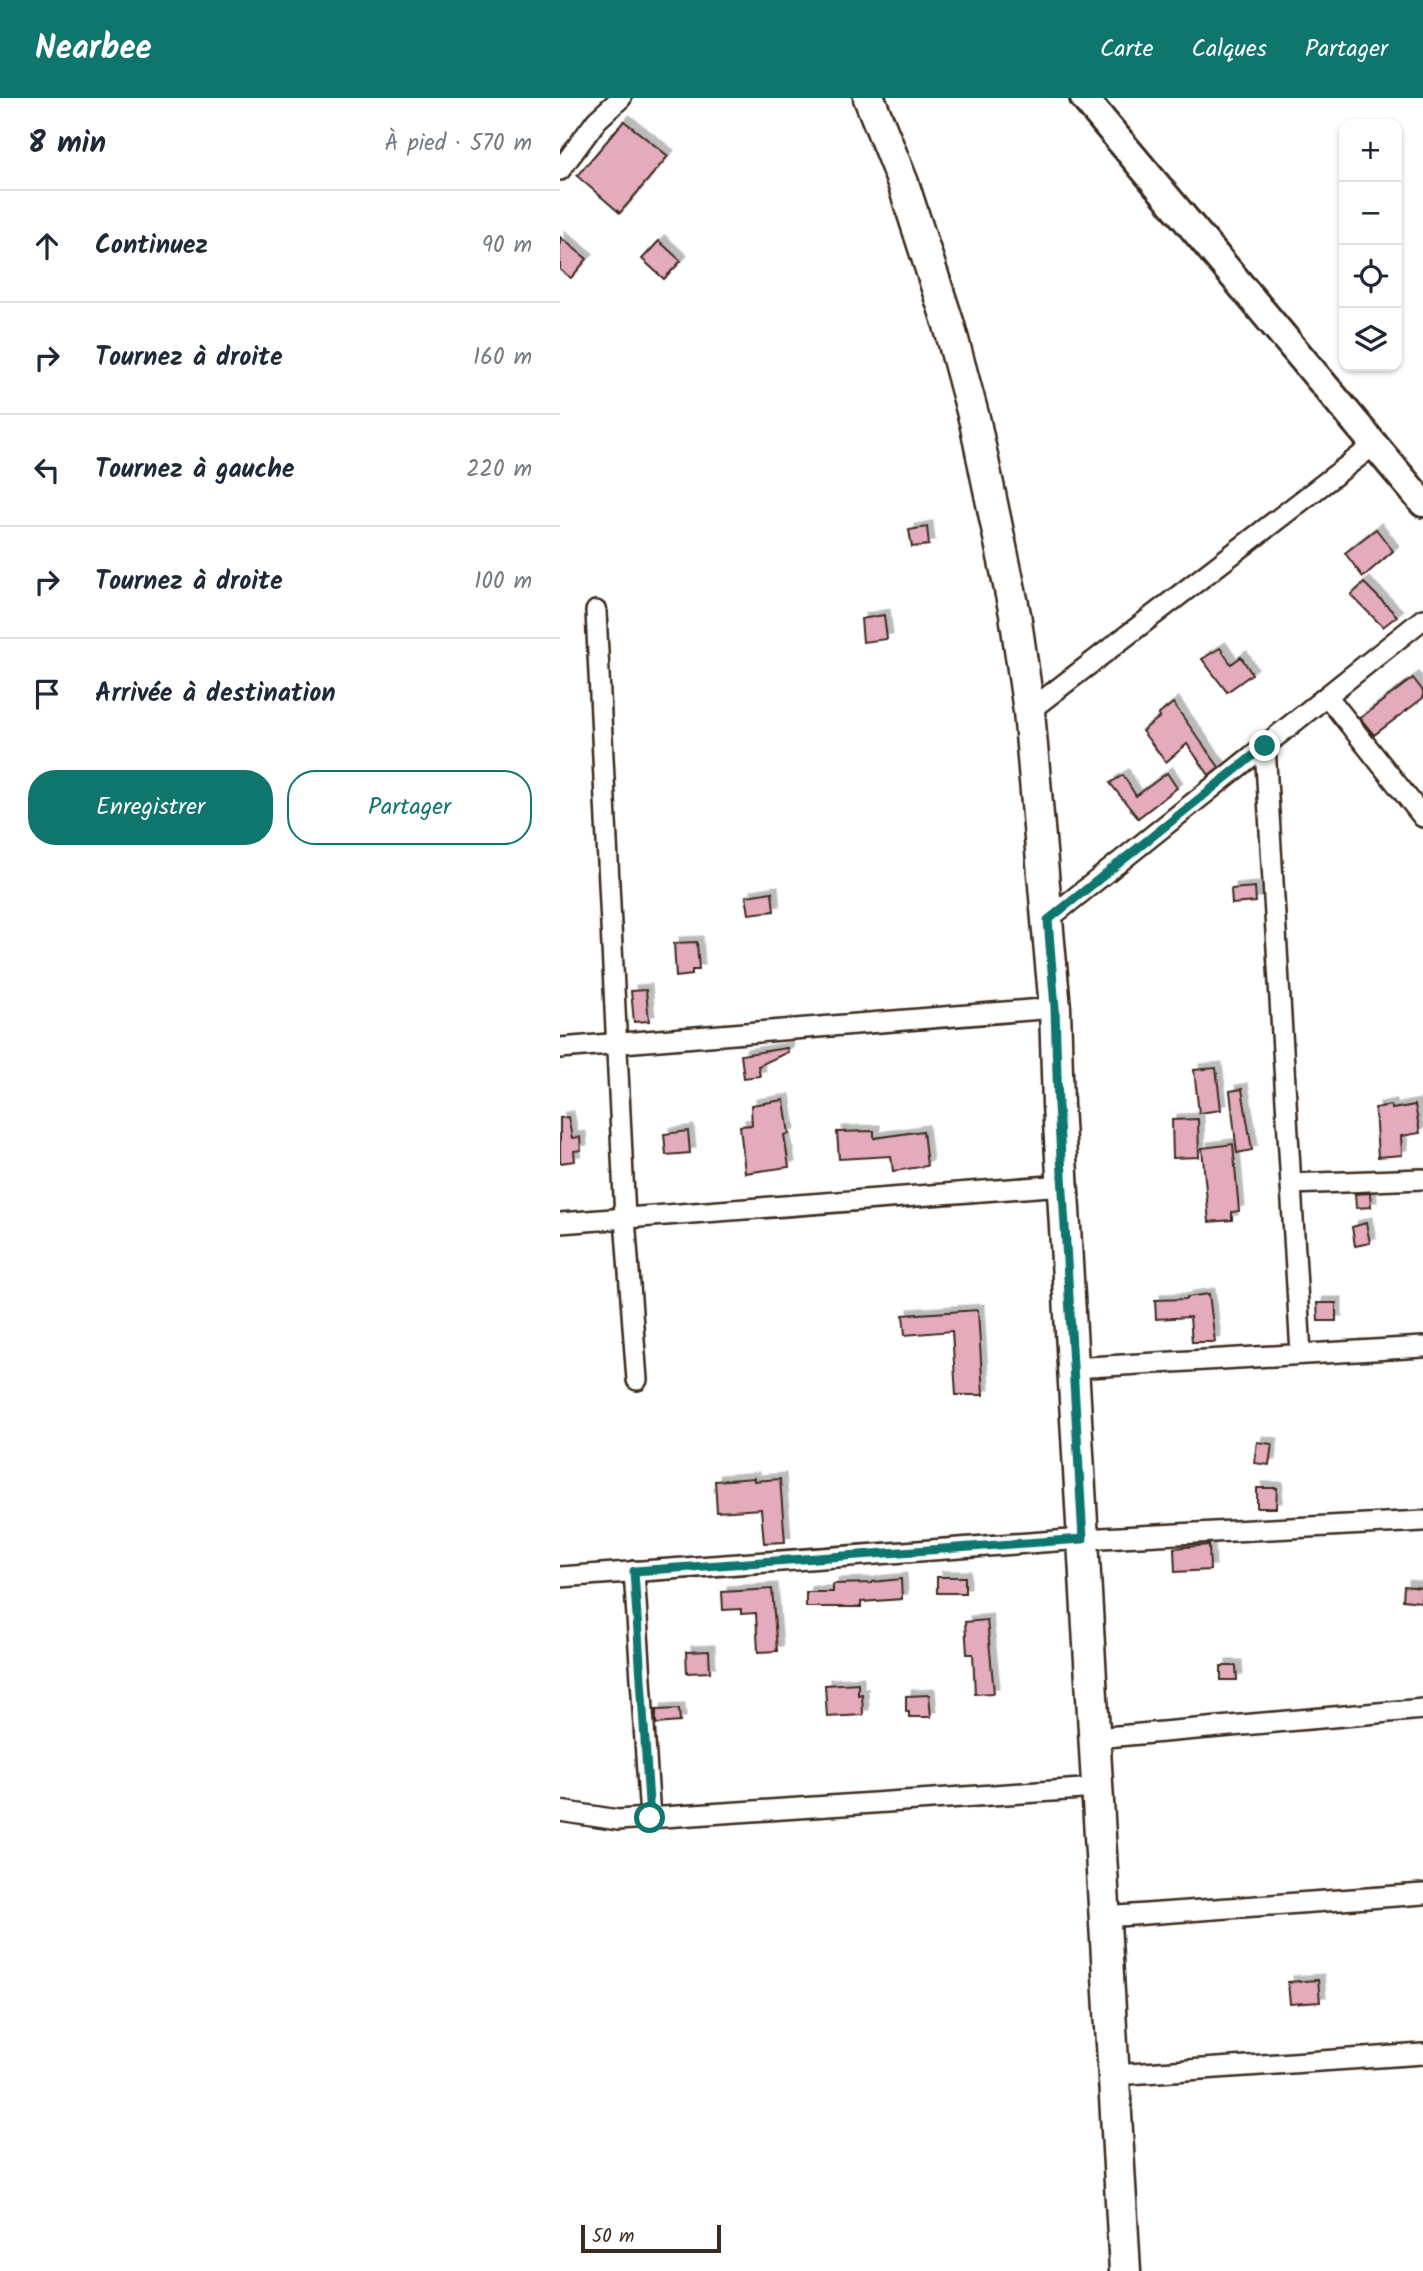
<!DOCTYPE html>
<html lang="fr">
<head>
<meta charset="utf-8">
<style>
	:root { --surface:#fff; --page:#f6f6f7; --text:#1f2937; --muted:#747a83; --line:#e0e1e3; --accent:#0f766e }
	body { margin:0; font-family:Kalam,sans-serif; background:var(--page); color:var(--text) }
	.controls { position:absolute; right:21px; top:21px; display:grid; overflow:hidden; border-radius:14px; box-shadow:0 2px 5px #0004 }
	.controls button { width:63px; height:63px; display:grid; place-items:center; padding:0; border:0; border-bottom:2px solid var(--line); background:var(--surface); color:var(--text); font:35px sans-serif }
	.scale { position:absolute; left:21px; bottom:18px; width:140px; box-sizing:border-box; padding-left:7px; border:4px solid #3b2a1e; border-top:0; font-size:19px; line-height:24px; white-space:nowrap; color:#3b2a1e; -webkit-text-stroke:5px #fff; paint-order:stroke }
	.stop { position:absolute; width:21px; height:21px; margin:-16px; border:5px solid #0f766e; border-radius:50%; background:#fff }
	.stop.end { background:#0f766e; border-color:#fff; box-shadow:0 2px 7px #0008 }
	.list { margin:0; padding:0; list-style:none }
	h2 { display:flex; justify-content:space-between; align-items:center; height:91px; margin:0; padding:0 28px; font-size:30px }
	h2 small { font-size:23px; font-weight:400; color:var(--muted) }
	.list li { display:grid; grid-template-columns:46px 1fr auto; gap:21px; align-items:center; box-sizing:border-box; height:112px; padding:0 28px; border-top:2px solid var(--line) }
	.list b { display:block; font-size:26px; white-space:nowrap }
	.list em { font-size:23px; font-style:normal; color:var(--muted) }
	.actions { display:flex; gap:14px; padding:21px 28px }
	.actions a { flex:1; padding:16px 0; border:2px solid var(--accent); border-radius:28px; text-align:center; font-size:24px; color:var(--accent) }
	.actions .main { background:var(--accent); color:#fff }
	.icon { flex:none; width:38px; height:38px; fill:none; stroke:currentColor; stroke-width:2; stroke-linecap:round; stroke-linejoin:round }
	.map { position:relative; flex:none; width:863px; height:2173px; overflow:hidden }
	header { display:flex; align-items:center; gap:42px; box-sizing:border-box; height:98px; padding:0 35px; background:var(--accent); color:#fff }
	header strong { font-size:33px }
	nav { display:flex; gap:38px; margin-inline-start:auto; font-size:24px }
	main { display:flex }
	aside { flex:1; background:var(--surface) }
	.map>svg:first-child { display:block }
</style>
</head>
<body>
<header>
<strong>Nearbee</strong>
<nav><a>Carte</a><a>Calques</a><a>Partager</a></nav>
</header>
<main>
<aside>
<h2>8 min<small>À pied · 570 m</small></h2>
<ul class="list">
<li><svg class="icon" aria-label="ahead" viewBox="0 0 24 24"><path d="M12 20V5M6 11l6-6 6 6"/></svg><div><b>Continuez</b></div><em>90 m</em></li>
<li><svg class="icon" aria-label="right" viewBox="0 0 24 24"><path d="M7 20v-9h11M14 6l5 5-5 5"/></svg><div><b>Tournez à droite</b></div><em>160 m</em></li>
<li><svg class="icon" aria-label="left" viewBox="0 0 24 24"><path d="M17 20v-9H6M10 6l-5 5 5 5"/></svg><div><b>Tournez à gauche</b></div><em>220 m</em></li>
<li><svg class="icon" aria-label="right" viewBox="0 0 24 24"><path d="M7 20v-9h11M14 6l5 5-5 5"/></svg><div><b>Tournez à droite</b></div><em>100 m</em></li>
<li><svg class="icon" aria-label="arrive" viewBox="0 0 24 24"><path d="M6 21V4h12l-3 4 3 4H6"/></svg><div><b>Arrivée à destination</b></div></li>
</ul>
<div class="actions"><a class="main">Enregistrer</a><a>Partager</a></div>
</aside>
<div class="map">
<svg width="863" height="2173" viewBox="0 0 863 2173">
	<defs>
		<filter id="shadow"><feDropShadow dx="5.5" dy="-5.5" stdDeviation="0" flood-color="#0004"/></filter>
	</defs>
	<rect width="100%" height="100%" fill="#fff"/>
	<filter id="ink" filterUnits="userSpaceOnUse"><feTurbulence type="fractalNoise" baseFrequency=".0143" numOctaves="2"/><feDisplacementMap in="SourceGraphic" scale="14" xChannelSelector="R" yChannelSelector="G"/><feConvolveMatrix kernelMatrix="1 2 1 2 8 2 1 2 1" color-interpolation-filters="sRGB"/></filter>
	<g filter="url(#ink)">
		<g fill="#e4abbc" stroke="#3b2a1e" stroke-width="2" filter="url(#shadow)">
			<polygon points="64,23 108,58 60,115 17,78"/>
			<polygon points="0,139 27,161 11,180 0,172"/>
			<polygon points="99,143 121,163 104,181 82,161"/>
			<polygon points="367,429 369,447 352,449 349,432"/>
			<polygon points="816,431 833,453 803,479 785,455"/>
			<polygon points="804,485 837,518 823,529 791,497"/>
			<polygon points="324,517 327,541 303,544 301,521"/>
			<polygon points="660,550 671,566 681,559 692,576 667,594 642,561"/>
			<polygon points="853,580 863,593 863,600 814,637 800,620"/>
			<polygon points="613,605 659,669 649,677 627,646 606,664 582,633 600,619 598,617"/>
			<polygon points="607,675 617,690 578,720 550,685 563,677 576,698"/>
			<polygon points="695,789 696,804 672,806 671,791"/>
			<polygon points="212,794 214,813 189,816 186,798"/>
			<polygon points="137,844 139,872 132,872 132,877 116,879 114,845"/>
			<polygon points="86,892 89,923 74,924 71,893"/>
			<polygon points="227,950 228,954 198,968 200,978 184,980 181,957"/>
			<polygon points="656,970 661,1012 639,1015 634,972"/>
			<polygon points="682,991 692,1052 677,1055 670,993"/>
			<polygon points="224,1002 229,1036 224,1037 229,1069 185,1075 180,1028 192,1027 191,1007"/>
			<polygon points="831,1007 832,1011 855,1007 860,1035 841,1038 842,1057 818,1059 815,1010"/>
			<polygon points="8,1019 12,1040 20,1039 21,1052 14,1053 15,1063 0,1065 0,1020"/>
			<polygon points="638,1021 639,1059 613,1060 612,1022"/>
			<polygon points="128,1033 130,1055 106,1057 104,1036"/>
			<polygon points="314,1033 314,1040 363,1033 367,1068 333,1073 331,1058 279,1061 277,1034"/>
			<polygon points="673,1046 679,1113 672,1114 672,1122 649,1124 642,1050"/>
			<polygon points="810,1095 811,1109 796,1110 795,1096"/>
			<polygon points="806,1125 810,1145 795,1148 792,1129"/>
			<polygon points="649,1196 655,1244 632,1244 630,1219 596,1221 595,1202 627,1201 627,1199"/>
			<polygon points="757,1205 776,1205 776,1223 758,1223"/>
			<polygon points="418,1212 423,1297 396,1297 392,1233 345,1237 343,1217"/>
			<polygon points="697,1344 712,1346 709,1367 694,1365"/>
			<polygon points="194,1380 194,1383 220,1381 225,1444 204,1445 201,1411 157,1414 155,1383"/>
			<polygon points="697,1390 717,1390 716,1410 697,1410"/>
			<polygon points="649,1447 650,1472 615,1474 614,1450"/>
			<rect x="377" y="1479" width="28" height="16"/>
			<polygon points="341,1481 342,1501 301,1504 301,1509 246,1509 246,1494 273,1494 273,1486 312,1485 312,1484"/>
			<polygon points="844,1488 862,1490 861,1504 843,1502"/>
			<polygon points="212,1491 217,1553 198,1554 196,1515 181,1516 181,1511 163,1512 162,1494"/>
			<polygon points="427,1522 434,1595 415,1596 413,1556 407,1556 405,1524"/>
			<polygon points="149,1553 150,1574 127,1575 126,1554"/>
			<polygon points="661,1568 676,1568 677,1582 661,1582"/>
			<polygon points="298,1585 298,1597 302,1596 303,1617 267,1619 265,1587"/>
			<polygon points="369,1597 371,1619 349,1619 349,1614 346,1614 346,1598"/>
			<polygon points="119,1611 120,1624 96,1626 96,1612"/>
			<polygon points="758,1882 760,1904 730,1906 728,1884"/>
		</g>
		<g fill="none" stroke-linecap="round" stroke-linejoin="round">
			<g stroke="#3b2a1e" stroke-width="24">
				<g id="street">
					<polyline points="0,72 37,22 61,0"/>
					<polyline points="36,513 65,1120 77,1282"/>
					<polyline points="767,598 863,719"/>
					<polyline points="469,613 814,347"/>
					<polyline points="705,648 741,1256"/>
					<polyline points="487,822 863,521"/>
					<polyline points="0,950 495,910"/>
					<polyline points="731,1086 863,1081"/>
					<polyline points="0,1125 503,1087"/>
					<polyline points="513,1270 863,1249"/>
					<polyline points="74,1473 90,1720"/>
					<polyline points="0,1479 523,1441 863,1423"/>
					<polyline points="535,1640 863,1611"/>
					<polyline points="0,1713 58,1722 537,1690"/>
					<polyline points="545,1819 863,1796"/>
					<polyline points="554,1977 863,1956"/>
				</g>
			</g>
			<g stroke="#3b2a1e" stroke-width="32">
				<polyline id="secondary" points="524,0 863,405"/>
			</g>
			<g stroke="#3b2a1e" stroke-width="35">
				<polyline id="primary" points="309,0 343,85 389,227 415,324 455,516 469,613 487,822 495,910 498,1007 565,2173"/>
			</g>
			<use href="#street" stroke="#fff" stroke-width="19"/>
			<use href="#secondary" stroke="#fff" stroke-width="26"/>
			<use href="#primary" stroke="#fff" stroke-width="30"/>
		</g>
	</g>
	<g fill="none" stroke-linecap="round" stroke-linejoin="round" filter="url(#ink)">
		<polyline stroke="#0f766e" stroke-width="9" points="90,1720 74,1473 523,1441 498,1007 495,910 488,822 705,648"/>
	</g>
</svg>
<div class="controls">
<button>+</button>
<button>−</button>
<button><svg class="icon" aria-label="locate" viewBox="0 0 24 24"><circle cx="12" cy="12" r="6"/><path d="M12 2v4M12 18v4M2 12h4M18 12h4"/></svg></button>
<button><svg class="icon" aria-label="layers" viewBox="0 0 24 24"><path d="M12 4l9 5-9 5-9-5zM3 14l9 5 9-5"/></svg></button>
</div>
<div class="scale">50 m</div>
<div class="stop" style="left:90px;top:1720px"></div>
<div class="stop end" style="left:705px;top:648px"></div>
</div>
</main>
</body>
</html>
